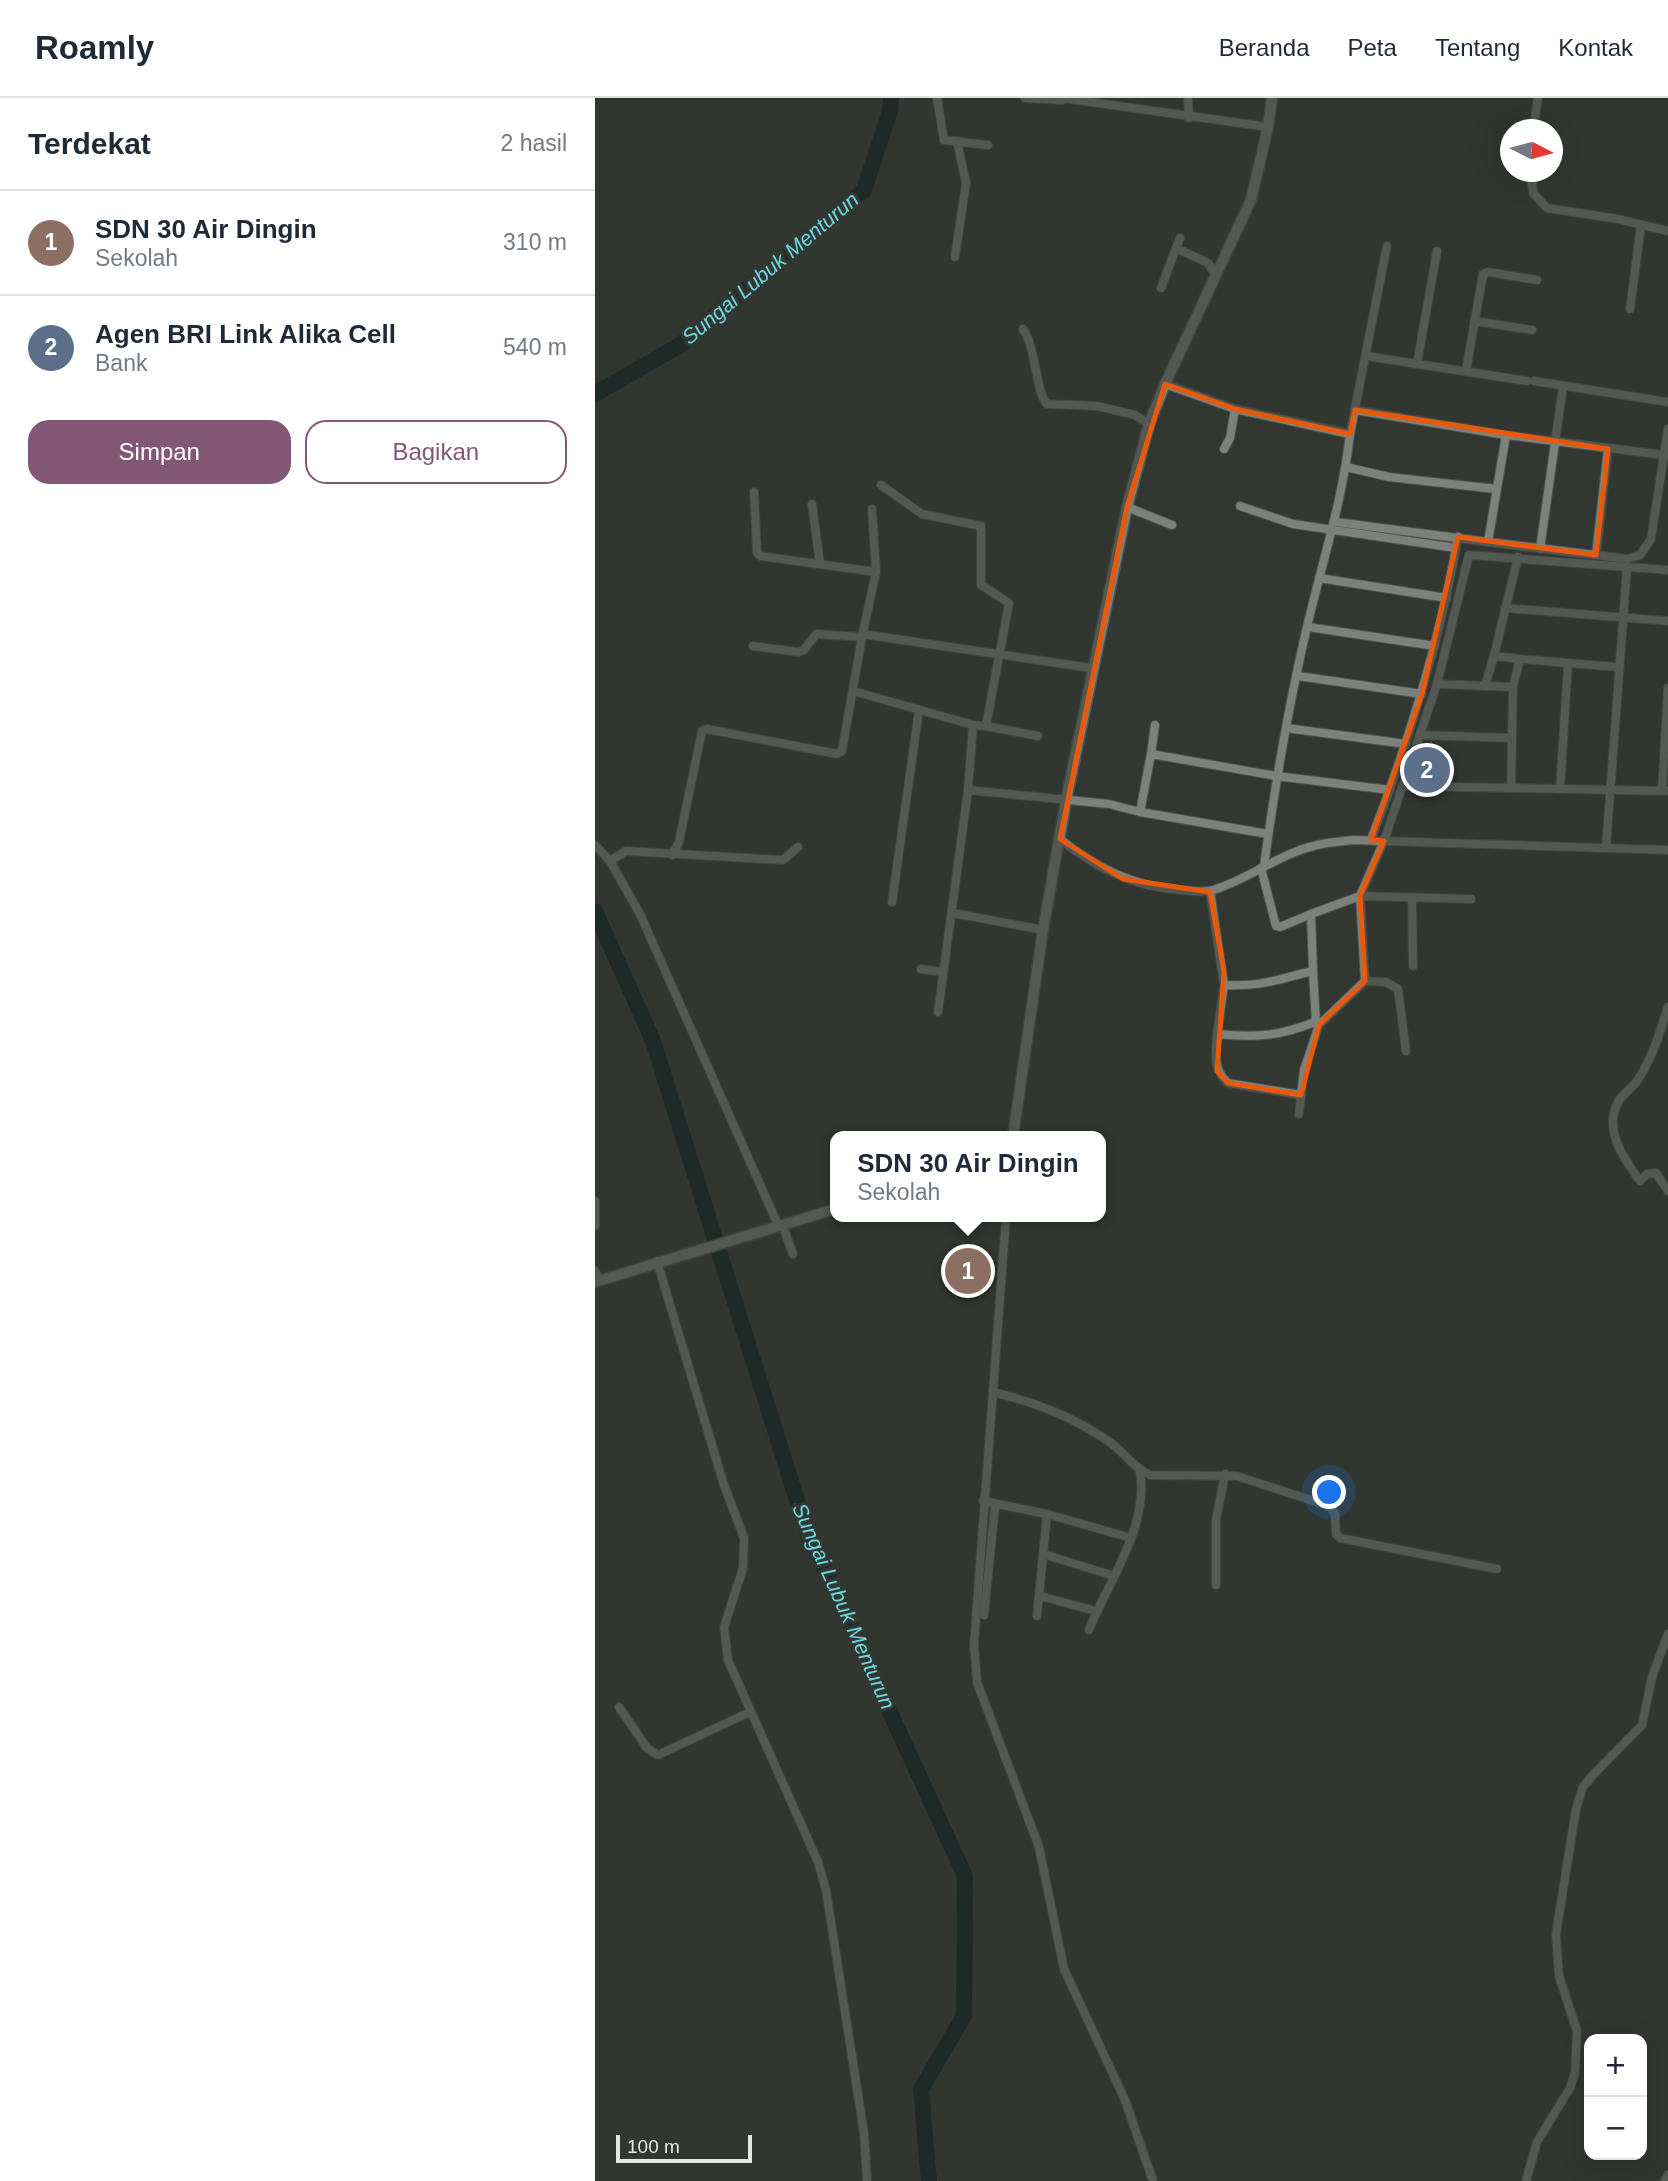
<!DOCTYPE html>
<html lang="id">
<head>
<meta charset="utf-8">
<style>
	:root { --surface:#fff; --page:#f2f2f3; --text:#1f2937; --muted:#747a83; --line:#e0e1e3; --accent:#825776 }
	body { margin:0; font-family:Helvetica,sans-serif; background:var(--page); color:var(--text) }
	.controls { position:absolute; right:21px; bottom:21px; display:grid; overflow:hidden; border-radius:14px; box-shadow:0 7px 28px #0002 }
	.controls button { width:63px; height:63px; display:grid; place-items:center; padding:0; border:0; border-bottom:2px solid var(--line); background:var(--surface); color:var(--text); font:35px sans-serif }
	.compass { position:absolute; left:905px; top:21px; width:63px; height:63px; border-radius:50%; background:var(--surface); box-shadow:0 7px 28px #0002; rotate:96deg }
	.scale { position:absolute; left:21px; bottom:18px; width:136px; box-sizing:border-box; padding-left:7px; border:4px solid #e5e8e5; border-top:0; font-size:19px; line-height:24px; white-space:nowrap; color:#e5e8e5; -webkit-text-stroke:5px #323732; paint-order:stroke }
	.you { position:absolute; left:735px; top:1395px; width:24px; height:24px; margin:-18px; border:5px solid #fff; border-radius:50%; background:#1a73e8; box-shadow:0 0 0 10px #1a73e833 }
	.badge { display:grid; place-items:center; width:46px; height:46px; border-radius:50%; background:var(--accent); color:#fff; font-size:23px; font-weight:700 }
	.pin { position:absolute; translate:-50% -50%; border:4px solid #fff; box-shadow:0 2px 7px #0006 }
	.popup { position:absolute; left:235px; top:1033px; width:276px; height:91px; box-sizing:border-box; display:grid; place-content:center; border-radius:14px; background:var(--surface); filter:drop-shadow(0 2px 5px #0005); font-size:23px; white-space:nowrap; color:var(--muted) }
	.popup b { font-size:26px; color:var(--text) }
	.popup::after { content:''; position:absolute; left:50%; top:100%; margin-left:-14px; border:14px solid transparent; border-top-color:var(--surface) }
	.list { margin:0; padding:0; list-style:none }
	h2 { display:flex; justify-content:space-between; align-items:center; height:91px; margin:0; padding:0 28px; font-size:30px }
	h2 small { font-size:23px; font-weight:400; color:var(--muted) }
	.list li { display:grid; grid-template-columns:46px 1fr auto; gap:21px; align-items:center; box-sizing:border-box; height:105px; padding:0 28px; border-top:2px solid var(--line) }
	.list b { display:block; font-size:26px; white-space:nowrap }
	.list p { margin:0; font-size:23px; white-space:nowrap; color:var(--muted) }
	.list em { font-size:23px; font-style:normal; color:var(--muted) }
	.actions { display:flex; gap:14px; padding:21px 28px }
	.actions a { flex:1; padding:16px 0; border:2px solid var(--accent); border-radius:21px; text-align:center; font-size:24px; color:var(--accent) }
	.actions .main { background:var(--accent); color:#fff }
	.map { position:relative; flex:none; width:1073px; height:2083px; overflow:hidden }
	header { display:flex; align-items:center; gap:42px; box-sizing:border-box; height:98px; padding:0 35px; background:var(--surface); border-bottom:2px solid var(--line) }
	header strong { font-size:33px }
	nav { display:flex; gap:38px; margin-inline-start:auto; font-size:24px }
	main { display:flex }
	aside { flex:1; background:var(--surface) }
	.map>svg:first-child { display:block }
</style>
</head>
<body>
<header>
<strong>Roamly</strong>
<nav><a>Beranda</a><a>Peta</a><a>Tentang</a><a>Kontak</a></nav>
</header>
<main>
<aside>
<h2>Terdekat<small>2 hasil</small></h2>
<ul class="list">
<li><span class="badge" style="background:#8d6e63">1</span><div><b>SDN 30 Air Dingin</b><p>Sekolah</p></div><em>310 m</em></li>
<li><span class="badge" style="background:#5c6f8a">2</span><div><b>Agen BRI Link Alika Cell</b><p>Bank</p></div><em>540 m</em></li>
</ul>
<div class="actions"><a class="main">Simpan</a><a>Bagikan</a></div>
</aside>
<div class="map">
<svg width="1073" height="2083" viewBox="0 0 1073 2083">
	<rect width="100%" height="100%" fill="#323732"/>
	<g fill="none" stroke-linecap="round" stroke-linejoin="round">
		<g stroke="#061c1e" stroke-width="16">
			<polyline points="0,296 85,247 269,92 295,13 296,0"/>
			<polyline points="0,813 58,943 211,1431 370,1778 369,1918 326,1991 334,2083"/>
		</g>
		<g stroke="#4f534f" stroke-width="10">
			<g id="street">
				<polyline points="342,0 349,42 393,47"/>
				<polyline points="430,0 467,2"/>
				<polyline points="467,0 673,29"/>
				<polyline points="593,0 594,20"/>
				<polyline points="938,32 943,0"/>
				<polyline points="936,74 938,95 952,110 1023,121 1073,133"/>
				<polyline points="581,150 613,165 620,176"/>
				<polyline points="360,159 371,85 362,43"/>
				<polyline points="566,190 585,140"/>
				<polyline points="1035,211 1046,127"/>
				<polyline points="879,223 937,232"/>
				<path d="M428 231C442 252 440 293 452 306L502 308 540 317 554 326"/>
				<polyline points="771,258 932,283"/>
				<polyline points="822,266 842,153"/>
				<polyline points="871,273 888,176 893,174 942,182"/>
				<polyline points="939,283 1073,304"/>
				<path d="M570 286 640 311 755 336C749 388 737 431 724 481 699 575 682 672 669 768"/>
				<polyline points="760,312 911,337 1069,357"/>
				<polyline points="755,336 792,148"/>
				<polyline points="629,351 635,340 640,311"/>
				<polyline points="751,369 794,379 901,391"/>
				<polyline points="286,387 327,416 386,428 386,487 414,505 391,628 378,627 373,692 514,706 545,714"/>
				<polyline points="159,394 162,454 165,458 281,474"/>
				<polyline points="217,406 225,466"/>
				<polyline points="645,408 698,426 861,450"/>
				<polyline points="532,409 577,427"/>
				<polyline points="741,424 893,444 911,337"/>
				<polyline points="893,444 1033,461 1045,457 1056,441 1073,331"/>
				<polyline points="945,451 968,288"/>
				<polyline points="1001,457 1013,351"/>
				<polyline points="724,480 852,500"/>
				<polyline points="910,510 1073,523"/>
				<polyline points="713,529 840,548"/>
				<polyline points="267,536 496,570"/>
				<polyline points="267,539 281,474 277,411"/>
				<polyline points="925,561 1022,569"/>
				<polyline points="703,578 827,596"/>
				<polyline points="842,586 918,589"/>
				<polyline points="890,588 899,558"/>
				<polyline points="258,593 378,627"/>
				<polyline points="391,628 443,638"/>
				<polyline points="691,630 811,646"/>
				<polyline points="825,637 917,640"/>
				<polyline points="556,656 560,627"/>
				<polyline points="808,688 1073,693"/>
				<polyline points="916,690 918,589 925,561 899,558 923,459"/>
				<polyline points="965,691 973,566"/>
				<polyline points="1067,693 1073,590"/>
				<polyline points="673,736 545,714 556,656 681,678 795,692"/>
				<path d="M465 741C501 770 539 789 586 792 596 793 607 795 618 792 646 784 672 765 700 754 719 746 738 744 758 742L1073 752"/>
				<path d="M776 742C814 643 845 543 863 439"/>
				<polyline points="0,747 15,763 45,816 183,1127"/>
				<polyline points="1011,750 1032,469"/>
				<polyline points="77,757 84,744 107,633 112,631 242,656 247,653 267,539 221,536 209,552 203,554 158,548"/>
				<polyline points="15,763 31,753 188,762 203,749"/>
				<polyline points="666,770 681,828 685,829 716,816"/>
				<path d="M615 793 629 887C668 889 682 881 718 873L716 816 765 798 876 801"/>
				<polyline points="817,800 818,868"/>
				<polyline points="297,804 324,612"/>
				<polyline points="358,815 448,832"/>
				<polyline points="326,871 347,874"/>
				<polyline points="718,873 721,925"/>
				<polyline points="770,883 791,884 803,891 811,953"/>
				<path d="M629 887 622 936C660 940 685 938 720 924"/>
				<path d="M1073 909C1065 934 1058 958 1044 980 1039 989 1028 995 1023 1004 1008 1032 1029 1061 1045 1083L1052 1076 1061 1075 1073 1093"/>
				<polyline points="343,914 373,692"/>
				<path d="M622 936C621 955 617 971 633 985L706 997"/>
				<polyline points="704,1016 709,972 724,927 770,883 765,798 789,743 842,586 874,457 1073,472"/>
				<polyline points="0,1103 0,1128"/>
				<polyline points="411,1119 379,1547 382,1584 444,1749 469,1871 530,2002 558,2083"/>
				<polyline points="187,1126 198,1156"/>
				<polyline points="62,1163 128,1384 149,1440 148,1470 129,1529 133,1562 223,1764 231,1792 269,2035 272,2083"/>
				<polyline points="0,1173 4,1183"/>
				<path d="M398 1294C441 1305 477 1318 513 1343 529 1353 538 1370 555 1377L642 1378 734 1408 740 1416 741 1436 745 1440 902 1471"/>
				<polyline points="388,1403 452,1416 536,1440"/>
				<polyline points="448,1456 519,1478"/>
				<polyline points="621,1487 621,1422 630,1376"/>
				<polyline points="445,1498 501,1513"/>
				<polyline points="389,1517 400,1408"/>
				<polyline points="442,1518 452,1416"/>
				<path d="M494 1532C514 1482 554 1429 545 1373"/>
				<polyline points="24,1609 52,1650 63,1657 155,1614"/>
				<polyline points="931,2083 942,2044 975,1990 980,1975 982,1933 964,1878 961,1836 981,1711 988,1689 997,1678 1047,1627 1057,1579 1073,1536"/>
				<polyline points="1070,2083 1073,2077"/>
			</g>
		</g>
		<g stroke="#4f534f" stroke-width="13">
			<g id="secondary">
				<polyline points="418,1038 448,832 471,702 532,409 554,326 570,286 656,102 673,29 677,0"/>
				<polyline points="0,1184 240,1111"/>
			</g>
		</g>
		<use href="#street" stroke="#7c817b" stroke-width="8"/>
		<use href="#secondary" stroke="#7c817b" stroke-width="10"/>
	</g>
	<path d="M0 0H1073V2083H0ZM570 286 640 311 755 336 760 312 1013 351 1001 457 863 439 827 596 776 742 789 743 765 798 770 883 724 927 706 997 633 985 622 973 629 874 615 794 528 781 465 741 532 409Z" fill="#323732" fill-opacity=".55" fill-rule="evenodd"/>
	<path fill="none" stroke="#e8590c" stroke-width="5" stroke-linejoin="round" d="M570 286 640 311 755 336 760 312 1013 351 1001 457 863 439 827 596 776 742 789 743 765 798 770 883 724 927 706 997 633 985 622 973 629 874 615 794 528 781 465 741 532 409Z"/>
	<g text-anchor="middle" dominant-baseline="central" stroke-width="7" stroke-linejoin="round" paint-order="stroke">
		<g font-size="21" font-style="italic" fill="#69d8e0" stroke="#323732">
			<text transform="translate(175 170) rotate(-40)">Sungai Lubuk Menturun</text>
			<text transform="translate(249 1508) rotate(66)">Sungai Lubuk Menturun</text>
		</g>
	</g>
</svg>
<div class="controls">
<button>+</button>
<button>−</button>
</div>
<svg class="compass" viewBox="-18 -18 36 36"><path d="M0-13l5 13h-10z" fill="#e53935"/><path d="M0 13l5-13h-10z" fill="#747a83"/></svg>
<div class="scale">100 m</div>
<div class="you"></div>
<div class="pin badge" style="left:373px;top:1173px;background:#8d6e63">1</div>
<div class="popup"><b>SDN 30 Air Dingin</b>Sekolah</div>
<div class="pin badge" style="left:832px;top:672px;background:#5c6f8a">2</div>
</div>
</main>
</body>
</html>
